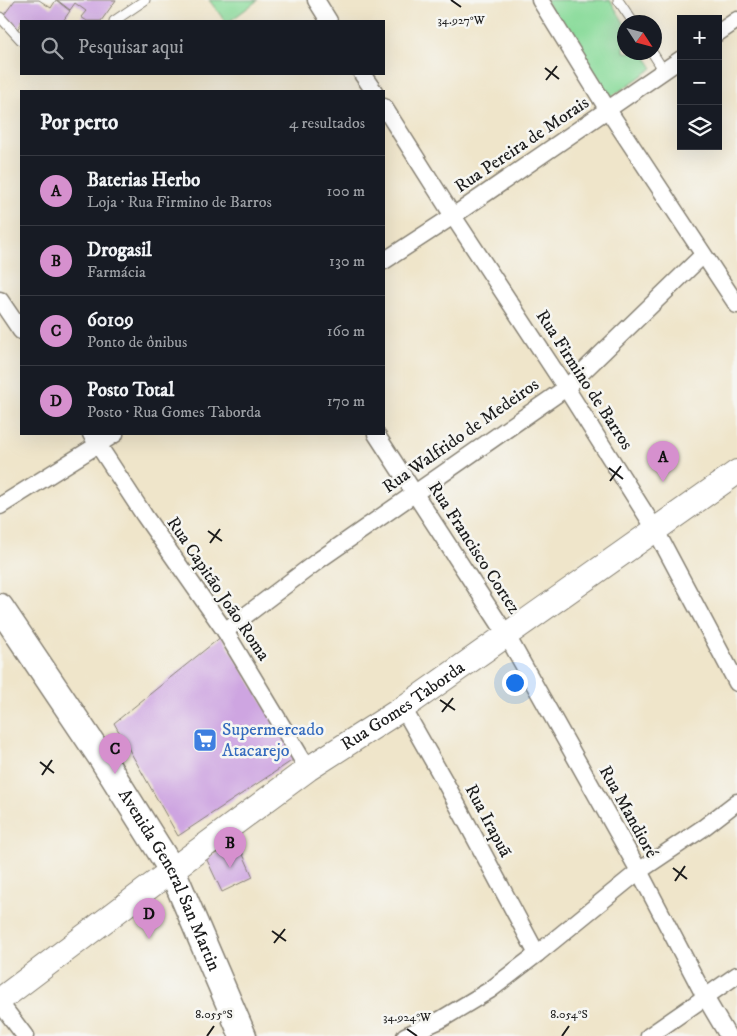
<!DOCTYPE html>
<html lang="pt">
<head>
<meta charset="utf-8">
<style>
	:root { --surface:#171b24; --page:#20242c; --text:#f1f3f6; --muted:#9ea1a6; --line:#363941; --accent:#d690ce }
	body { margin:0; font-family:"IM FELL DW Pica",serif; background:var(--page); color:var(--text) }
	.controls { position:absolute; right:15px; top:15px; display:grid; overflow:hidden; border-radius:0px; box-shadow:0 5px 20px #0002 }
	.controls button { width:45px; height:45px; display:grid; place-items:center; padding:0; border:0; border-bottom:1px solid var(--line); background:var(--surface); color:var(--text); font:25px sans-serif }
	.compass { position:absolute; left:617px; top:15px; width:45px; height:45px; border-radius:50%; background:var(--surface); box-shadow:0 5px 20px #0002; rotate:126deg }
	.you { position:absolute; left:514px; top:682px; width:18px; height:18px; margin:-12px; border:4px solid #fff; border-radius:50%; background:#1a73e8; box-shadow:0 0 0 8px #1a73e833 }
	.badge { display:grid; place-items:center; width:32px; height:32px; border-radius:50%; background:var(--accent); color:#111; font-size:16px; font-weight:700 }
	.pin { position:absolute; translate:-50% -41px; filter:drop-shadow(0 1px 2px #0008) }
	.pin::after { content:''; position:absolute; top:26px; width:18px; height:15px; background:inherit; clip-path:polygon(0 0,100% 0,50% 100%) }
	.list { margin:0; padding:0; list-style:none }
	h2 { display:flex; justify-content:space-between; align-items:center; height:65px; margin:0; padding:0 20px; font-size:21px }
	h2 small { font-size:16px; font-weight:400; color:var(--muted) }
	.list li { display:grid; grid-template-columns:32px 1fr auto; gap:15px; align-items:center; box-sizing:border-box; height:70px; padding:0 20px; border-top:1px solid var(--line) }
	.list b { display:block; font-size:19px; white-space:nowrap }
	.list p { margin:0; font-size:16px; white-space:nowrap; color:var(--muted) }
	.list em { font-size:16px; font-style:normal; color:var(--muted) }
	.icon { flex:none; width:28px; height:28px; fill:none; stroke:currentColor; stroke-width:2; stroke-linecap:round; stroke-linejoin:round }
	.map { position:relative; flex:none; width:737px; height:1036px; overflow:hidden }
	.search { position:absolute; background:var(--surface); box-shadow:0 5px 20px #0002; left:20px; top:20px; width:365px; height:55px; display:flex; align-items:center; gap:12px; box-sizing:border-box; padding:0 18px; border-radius:0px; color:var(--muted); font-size:19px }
	.panel { position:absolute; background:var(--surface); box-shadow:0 5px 20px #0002; left:20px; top:90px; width:365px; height:345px; border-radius:0px }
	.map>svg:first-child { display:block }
</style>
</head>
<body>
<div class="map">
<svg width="737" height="1036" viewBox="0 0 737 1036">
	<rect width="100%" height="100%" fill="#f6f6f2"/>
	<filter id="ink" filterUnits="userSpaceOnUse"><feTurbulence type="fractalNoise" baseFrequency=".02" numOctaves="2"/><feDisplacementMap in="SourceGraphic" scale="10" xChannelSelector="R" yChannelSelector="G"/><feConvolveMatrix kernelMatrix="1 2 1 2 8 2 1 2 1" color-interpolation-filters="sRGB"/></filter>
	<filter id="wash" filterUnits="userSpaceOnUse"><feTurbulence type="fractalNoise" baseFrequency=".0096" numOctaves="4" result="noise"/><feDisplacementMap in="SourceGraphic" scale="20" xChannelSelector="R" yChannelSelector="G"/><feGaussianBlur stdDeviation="1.12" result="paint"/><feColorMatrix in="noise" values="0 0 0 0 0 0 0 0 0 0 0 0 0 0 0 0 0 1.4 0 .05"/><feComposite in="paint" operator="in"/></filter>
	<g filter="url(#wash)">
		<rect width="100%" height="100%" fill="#efe5ca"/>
		<g fill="#8cdc9c" stroke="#547c5c">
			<polygon points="209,0 258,0 230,21 225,21"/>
			<polygon points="545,0 610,0 624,23 624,52 643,53 653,68 608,99"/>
		</g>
		<g id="blocks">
			<g fill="#cea5e1">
				<polygon points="15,0 39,0 51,8 56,0 70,11 63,21 21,21 21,24 17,30 1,19"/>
				<polygon points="57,0 116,0 101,21 87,21 81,17 86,11 75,3 70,10"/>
				<polygon points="222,636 296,758 178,836 114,723"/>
				<polygon points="238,843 253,877 222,892 206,858"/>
			</g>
		</g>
	</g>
	<g filter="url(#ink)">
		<use href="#blocks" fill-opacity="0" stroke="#868073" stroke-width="1"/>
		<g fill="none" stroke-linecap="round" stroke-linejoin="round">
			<g stroke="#868073" stroke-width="11">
				<g id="lane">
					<polyline points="618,0 633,22"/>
					<polyline points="0,17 21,40"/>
					<polyline points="114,21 145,0"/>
					<polyline points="652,52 664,71"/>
				</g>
			</g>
			<g stroke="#868073" stroke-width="19">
				<g id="street">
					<polyline points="316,0 329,21"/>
					<polyline points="540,0 608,110 737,305"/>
					<polyline points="718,33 737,20"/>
					<polyline points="362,74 374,91"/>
					<polyline points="384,107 453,216 566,388 655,529 737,683"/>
					<polyline points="384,261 453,216 681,59"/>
					<polyline points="0,300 21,331"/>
					<polyline points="91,434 144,515 225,631 308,769"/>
					<polyline points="376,434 506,634 639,871 705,997 728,1036"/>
					<polyline points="0,506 115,434"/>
					<polyline points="225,631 319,560 566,388 703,255"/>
					<polyline points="403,708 445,782 537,954"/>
					<polyline points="0,1003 25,1036"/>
					<polyline points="405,1036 440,1020 490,990 537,954 639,871 703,828 737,802"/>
					<polyline points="649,1036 737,975"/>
				</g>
			</g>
			<g stroke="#868073" stroke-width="26">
				<g id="secondary">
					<path id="s1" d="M0 1000 172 870 308 769 403 708 737 472"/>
				</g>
			</g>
			<g stroke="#868073" stroke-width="29">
				<g id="primary">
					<path id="s2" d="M0 607 103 760 172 870 243 1036"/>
				</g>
			</g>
			<use href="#lane" stroke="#fff" stroke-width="9"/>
			<use href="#street" stroke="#fff" stroke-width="16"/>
			<use href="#secondary" stroke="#fff" stroke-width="24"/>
			<use href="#primary" stroke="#fff" stroke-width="26"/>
		</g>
	</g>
	<path fill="none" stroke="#1c1c1c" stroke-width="2" d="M451 0 461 7M545 68 559 79M546 80 557 66M609 468 623 479M610 481 621 466M208 531 222 541M210 543 220 529M440 700 455 710M442 712 453 698M40 762 54 773M42 775 52 760M673 868 687 879M675 881 685 866M272 931 286 941M274 943 285 929M407 1029 417 1036M207 1036 214 1026M562 1036 569 1026"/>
	<defs>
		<g id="supermarket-square" transform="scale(1.25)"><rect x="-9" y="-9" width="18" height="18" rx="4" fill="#3f7fe0" stroke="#f6f6f2"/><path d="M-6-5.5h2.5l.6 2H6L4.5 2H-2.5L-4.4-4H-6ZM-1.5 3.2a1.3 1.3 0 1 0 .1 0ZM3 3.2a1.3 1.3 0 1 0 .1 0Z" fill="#fff"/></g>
	</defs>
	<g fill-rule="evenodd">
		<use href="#supermarket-square" x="205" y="740"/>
	</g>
	<g text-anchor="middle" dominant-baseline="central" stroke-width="5" stroke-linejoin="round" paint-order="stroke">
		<g font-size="18" fill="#1c1c1c" stroke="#f6f6f2">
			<text transform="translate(522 145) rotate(-34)">Rua Pereira de Morais</text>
			<text transform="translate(584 380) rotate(57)">Rua Firmino de Barros</text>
			<text transform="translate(461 436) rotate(-35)">Rua Walfrido de Medeiros</text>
			<text transform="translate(474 548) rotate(57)">Rua Francisco Cortez</text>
			<text transform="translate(218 589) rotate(56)">Rua Capitão João Roma</text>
			<text stroke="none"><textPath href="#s1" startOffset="499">Rua Gomes Taborda</textPath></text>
			<text transform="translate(628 812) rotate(61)">Rua Mandioré</text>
			<text transform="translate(488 821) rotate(62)">Rua Irapuã</text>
			<text stroke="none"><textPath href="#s2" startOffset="322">Avenida General San Martin</textPath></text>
		</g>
		<g font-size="18" fill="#366cbe" stroke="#f6f6f2" text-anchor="start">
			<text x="222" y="730">Supermercado<tspan x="222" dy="21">Atacarejo</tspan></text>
		</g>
	</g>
	<g font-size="12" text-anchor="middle" fill="#1c1c1c" stroke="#f6f6f2" stroke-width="5" stroke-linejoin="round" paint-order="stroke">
		<text x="461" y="24">34.927°W</text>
		<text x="214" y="1018">8.055°S</text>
		<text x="569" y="1018">8.054°S</text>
		<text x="407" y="1021">34.924°W</text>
	</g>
</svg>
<div class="controls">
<button>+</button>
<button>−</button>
<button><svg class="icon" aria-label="layers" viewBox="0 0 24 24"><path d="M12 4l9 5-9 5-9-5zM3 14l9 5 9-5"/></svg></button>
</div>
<svg class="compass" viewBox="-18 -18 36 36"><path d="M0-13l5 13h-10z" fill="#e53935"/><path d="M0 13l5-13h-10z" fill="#9ea1a6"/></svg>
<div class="you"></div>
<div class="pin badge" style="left:663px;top:482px">A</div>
<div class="pin badge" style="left:230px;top:868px">B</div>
<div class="pin badge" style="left:115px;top:774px">C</div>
<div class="pin badge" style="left:149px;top:939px">D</div>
<div class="search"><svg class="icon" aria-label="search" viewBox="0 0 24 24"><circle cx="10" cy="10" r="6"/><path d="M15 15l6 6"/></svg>Pesquisar aqui</div>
<section class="panel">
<h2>Por perto<small>4 resultados</small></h2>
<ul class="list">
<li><span class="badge">A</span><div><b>Baterias Herbo</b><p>Loja · Rua Firmino de Barros</p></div><em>100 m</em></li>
<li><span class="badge">B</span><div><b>Drogasil</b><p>Farmácia</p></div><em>130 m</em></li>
<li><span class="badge">C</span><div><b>60109</b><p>Ponto de ônibus</p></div><em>160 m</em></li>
<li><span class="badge">D</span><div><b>Posto Total</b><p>Posto · Rua Gomes Taborda</p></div><em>170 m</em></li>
</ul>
</section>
</div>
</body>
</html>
